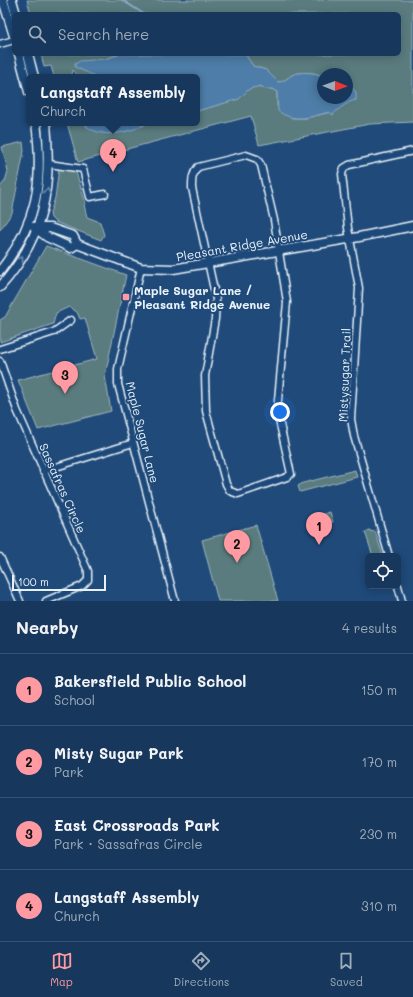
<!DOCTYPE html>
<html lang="en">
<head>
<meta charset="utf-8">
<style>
	:root { --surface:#17385c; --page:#203f62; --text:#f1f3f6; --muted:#9eacbb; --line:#365272; --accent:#ff9aa2 }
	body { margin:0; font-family:Mali,sans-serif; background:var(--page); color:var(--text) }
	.controls { position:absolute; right:12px; bottom:12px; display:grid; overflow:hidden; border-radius:6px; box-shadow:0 2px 10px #0003 }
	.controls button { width:36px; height:36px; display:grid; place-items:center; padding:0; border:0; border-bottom:1px solid var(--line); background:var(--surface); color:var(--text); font:20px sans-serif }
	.compass { position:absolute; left:317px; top:68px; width:36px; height:36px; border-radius:50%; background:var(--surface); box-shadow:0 2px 10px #0003; rotate:91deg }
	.scale { position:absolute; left:12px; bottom:10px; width:94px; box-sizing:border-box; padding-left:4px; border:2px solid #e8f1f8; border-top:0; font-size:11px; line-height:14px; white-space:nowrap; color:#e8f1f8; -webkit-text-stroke:3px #1f4a7a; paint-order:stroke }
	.you { position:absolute; left:280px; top:412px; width:14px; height:14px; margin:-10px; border:3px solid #fff; border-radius:50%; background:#1a73e8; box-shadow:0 0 0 6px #1a73e833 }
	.badge { display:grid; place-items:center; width:26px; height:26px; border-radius:50%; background:var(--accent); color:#111; font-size:13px; font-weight:700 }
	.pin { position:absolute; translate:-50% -33px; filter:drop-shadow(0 1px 2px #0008) }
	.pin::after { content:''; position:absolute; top:21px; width:14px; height:12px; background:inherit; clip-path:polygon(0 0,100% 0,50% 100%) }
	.popup { position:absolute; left:26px; top:74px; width:174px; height:52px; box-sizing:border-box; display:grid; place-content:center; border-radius:6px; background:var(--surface); filter:drop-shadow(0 1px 3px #0005); font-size:13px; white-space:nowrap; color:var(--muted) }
	.popup b { font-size:15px; color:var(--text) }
	.popup::after { content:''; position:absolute; left:50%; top:100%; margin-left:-8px; border:8px solid transparent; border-top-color:var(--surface) }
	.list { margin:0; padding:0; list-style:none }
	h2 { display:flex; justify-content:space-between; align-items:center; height:52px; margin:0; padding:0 16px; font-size:17px }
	h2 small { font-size:13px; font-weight:400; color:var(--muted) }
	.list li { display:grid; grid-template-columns:26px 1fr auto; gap:12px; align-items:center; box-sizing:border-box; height:72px; padding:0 16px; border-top:1px solid var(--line) }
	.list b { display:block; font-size:15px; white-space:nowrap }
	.list p { margin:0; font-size:13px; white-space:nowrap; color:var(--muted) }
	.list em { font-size:13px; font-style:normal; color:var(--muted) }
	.icon { flex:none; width:22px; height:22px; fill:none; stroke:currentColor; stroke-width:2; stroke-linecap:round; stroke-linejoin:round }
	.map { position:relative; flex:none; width:413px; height:601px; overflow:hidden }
	.search { position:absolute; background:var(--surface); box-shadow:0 2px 10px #0003; left:12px; right:12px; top:12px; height:44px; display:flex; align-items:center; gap:10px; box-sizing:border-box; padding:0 14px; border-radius:6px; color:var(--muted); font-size:15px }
	.sheet { height:340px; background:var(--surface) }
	nav { display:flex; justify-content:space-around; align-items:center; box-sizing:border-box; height:56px; border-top:1px solid var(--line); background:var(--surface); font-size:11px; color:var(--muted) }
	nav a { display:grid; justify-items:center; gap:2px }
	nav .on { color:var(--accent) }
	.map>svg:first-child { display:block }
</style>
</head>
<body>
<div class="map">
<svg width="413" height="601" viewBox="0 0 413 601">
	<rect width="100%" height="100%" fill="#1f4a7a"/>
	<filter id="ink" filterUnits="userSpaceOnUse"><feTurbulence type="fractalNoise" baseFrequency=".025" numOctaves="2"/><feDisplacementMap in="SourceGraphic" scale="8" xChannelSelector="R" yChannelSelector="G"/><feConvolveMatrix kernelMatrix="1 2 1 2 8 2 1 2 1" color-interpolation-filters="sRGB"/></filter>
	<g filter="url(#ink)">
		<g fill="#5a7b7f" stroke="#a1b6bc">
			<path d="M27 0H413V122L370 124 259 145 251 116 78 162 67 123H84L87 127 143 126 147 123H197V111L238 99 249 89 257 86 272 89 277 92V106L292 118H306L335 111 352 100H356L347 83V74H323V76C314 72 301 71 292 75 287 78 284 82 278 82L266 70 253 66 245 54H399V14H31Z"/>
			<polygon points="41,54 121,54 105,59 92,74 97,77 78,76 73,70 72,75 69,77 54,77 51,66 44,67"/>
			<polygon points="23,142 24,151 12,213 0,230 0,187 5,181 8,171 2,147"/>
			<polygon points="59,168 76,172 86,204 84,205 87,217 100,222 104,235 101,240 55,222 51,218 50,213 55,198"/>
			<polygon points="46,246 126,275 105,376 111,411 38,430 18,380 97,359 85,318 80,319 77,312 69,307 56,313 53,324 0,342 0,320 5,317"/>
			<polygon points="355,470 357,477 300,492 298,486 303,483"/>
			<polygon points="330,512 333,522 317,527 316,517"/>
			<polygon points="256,525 278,601 218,601 202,540"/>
			<polygon points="370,530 371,532 375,531 383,556 373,556 365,532"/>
		</g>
		<g fill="#4e7da8" stroke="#8cabc8">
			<path d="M121 54H245L253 66 266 70 278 82C284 82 287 78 292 75 301 71 314 72 323 76V98H347V83L356 92V100C351 100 336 110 333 115L329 112C311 117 294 123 278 111L277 92 272 89H265L261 86 249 89 239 99 197 111V77H97L75 67V64L80 61 105 59Z"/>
			<path d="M84 123H147C131 133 97 141 84 123Z"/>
		</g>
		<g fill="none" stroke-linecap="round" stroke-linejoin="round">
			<polyline stroke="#8cabc8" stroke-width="2" points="122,0 144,14"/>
			<g stroke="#e8f1f8" stroke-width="9">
				<g id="street">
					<polyline points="0,44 14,40"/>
					<path d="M246 155 257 159 261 165 274 220 287 302 277 411 291 474 287 477 238 494 230 491 226 484 206 411 205 376 215 319 216 299 192 188C192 179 192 174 198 167Z"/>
					<polyline points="49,164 83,169 90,197 105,194"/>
					<polyline points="141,268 118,369 118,384 175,601"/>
					<polyline points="0,349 54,332 71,320"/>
					<polyline points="0,361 17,410 88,571 88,580 82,586 46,601"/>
					<polyline points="43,471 133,443"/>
					<polyline points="389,556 354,436 351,419 359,288 348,228 342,174 344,168 349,165 413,151"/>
					<polyline points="0,557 20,601"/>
					<polyline points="398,586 402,601"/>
				</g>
			</g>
			<g stroke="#e8f1f8" stroke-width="11">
				<g id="secondary">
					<polyline points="3,0 14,36"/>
					<polyline points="12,0 16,14"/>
					<polyline points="19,54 29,92"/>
					<polyline points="28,54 34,77"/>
					<polyline points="34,227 47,237 71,248 77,244"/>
					<polyline points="36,228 50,228 73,236 77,244 141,268 173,269 359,237 413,226"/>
					<path d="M0 271C37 223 44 183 36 123"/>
					<path d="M0 287C45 237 52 188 46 123"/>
				</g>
			</g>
			<use href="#street" stroke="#1f4a7a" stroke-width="6"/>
			<use href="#secondary" stroke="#1f4a7a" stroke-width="8"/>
		</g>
		<defs><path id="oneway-chevron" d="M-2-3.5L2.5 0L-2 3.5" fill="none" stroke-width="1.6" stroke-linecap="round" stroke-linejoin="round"/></defs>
		<g stroke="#6f8dac">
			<use href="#oneway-chevron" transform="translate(47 191) rotate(-80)"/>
			<use href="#oneway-chevron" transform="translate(21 259) rotate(-54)"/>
		</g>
	</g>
	<rect fill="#ff9aa2" stroke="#1f4a7a" stroke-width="1.5" x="122" y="293" width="8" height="8" rx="2"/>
	<g text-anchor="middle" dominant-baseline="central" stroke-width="4" stroke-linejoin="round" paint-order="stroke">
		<g font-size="12" fill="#e8f1f8" stroke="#1f4a7a">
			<text transform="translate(242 245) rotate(-10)">Pleasant Ridge Avenue</text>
			<text transform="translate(344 375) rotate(-88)">Mistysugar Trail</text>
			<text transform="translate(143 432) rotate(76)">Maple Sugar Lane</text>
			<text transform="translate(63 488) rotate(66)">Sassafras Circle</text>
		</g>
		<g font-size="12" font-weight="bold" fill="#e8f1f8" stroke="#1f4a7a" text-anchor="start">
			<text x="134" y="290">Maple Sugar Lane /<tspan x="134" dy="14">Pleasant Ridge Avenue</tspan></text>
		</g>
	</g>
</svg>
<div class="controls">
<button><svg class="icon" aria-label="locate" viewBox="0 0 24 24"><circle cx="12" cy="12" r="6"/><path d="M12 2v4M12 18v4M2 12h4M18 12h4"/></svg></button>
</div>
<svg class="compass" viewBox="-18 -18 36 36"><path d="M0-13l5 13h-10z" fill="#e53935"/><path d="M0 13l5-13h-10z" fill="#9eacbb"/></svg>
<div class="scale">100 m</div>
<div class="you"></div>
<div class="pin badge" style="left:319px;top:545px">1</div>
<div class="pin badge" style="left:237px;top:563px">2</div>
<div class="pin badge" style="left:65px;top:394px">3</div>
<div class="pin badge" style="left:113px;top:172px">4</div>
<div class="popup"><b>Langstaff Assembly</b>Church</div>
<div class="search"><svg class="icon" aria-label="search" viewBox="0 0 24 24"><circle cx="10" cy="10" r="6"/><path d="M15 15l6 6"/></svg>Search here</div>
</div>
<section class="sheet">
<h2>Nearby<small>4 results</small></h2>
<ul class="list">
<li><span class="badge">1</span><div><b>Bakersfield Public School</b><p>School</p></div><em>150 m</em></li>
<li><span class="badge">2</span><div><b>Misty Sugar Park</b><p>Park</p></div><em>170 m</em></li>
<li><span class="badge">3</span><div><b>East Crossroads Park</b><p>Park · Sassafras Circle</p></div><em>230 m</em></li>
<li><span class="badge">4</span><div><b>Langstaff Assembly</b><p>Church</p></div><em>310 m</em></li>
</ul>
</section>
<nav>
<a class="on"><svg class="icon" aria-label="map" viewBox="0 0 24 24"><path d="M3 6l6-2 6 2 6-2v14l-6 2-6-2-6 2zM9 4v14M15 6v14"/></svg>Map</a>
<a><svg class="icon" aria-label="directions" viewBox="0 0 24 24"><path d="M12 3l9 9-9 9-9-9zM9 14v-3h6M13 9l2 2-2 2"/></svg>Directions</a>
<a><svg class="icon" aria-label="saved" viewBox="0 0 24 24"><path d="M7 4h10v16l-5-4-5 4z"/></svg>Saved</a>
</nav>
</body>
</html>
